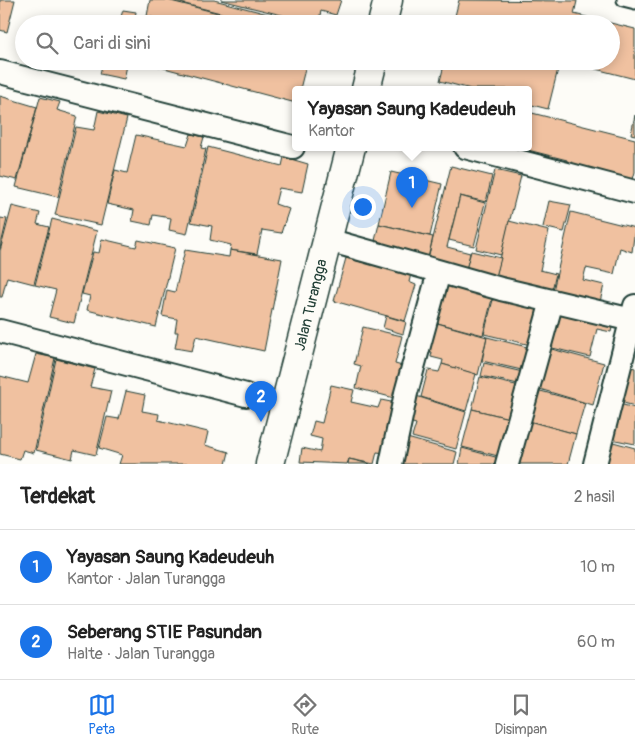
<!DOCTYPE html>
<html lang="id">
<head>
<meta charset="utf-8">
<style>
	:root { --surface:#fff; --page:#f2f2f2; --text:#222; --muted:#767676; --line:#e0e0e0; --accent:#1a73e8 }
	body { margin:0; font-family:Pangolin,sans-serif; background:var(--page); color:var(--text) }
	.you { position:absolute; left:362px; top:206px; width:18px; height:18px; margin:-12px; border:4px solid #fff; border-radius:50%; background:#1a73e8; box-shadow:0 0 0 8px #1a73e833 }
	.badge { display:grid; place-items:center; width:32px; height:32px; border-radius:50%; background:var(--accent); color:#fff; font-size:16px; font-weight:700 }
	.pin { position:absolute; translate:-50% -41px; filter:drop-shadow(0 1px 2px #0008) }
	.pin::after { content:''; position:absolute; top:26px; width:18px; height:15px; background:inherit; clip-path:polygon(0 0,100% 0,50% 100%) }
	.popup { position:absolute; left:292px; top:86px; width:240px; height:65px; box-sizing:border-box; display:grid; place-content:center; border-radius:5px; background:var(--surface); filter:drop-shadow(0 1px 4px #0005); font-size:16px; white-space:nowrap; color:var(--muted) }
	.popup b { font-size:19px; color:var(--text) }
	.popup::after { content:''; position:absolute; left:50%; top:100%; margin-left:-10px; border:10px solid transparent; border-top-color:var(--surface) }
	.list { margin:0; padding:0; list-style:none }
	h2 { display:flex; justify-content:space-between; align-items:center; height:65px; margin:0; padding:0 20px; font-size:21px }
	h2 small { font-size:16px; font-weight:400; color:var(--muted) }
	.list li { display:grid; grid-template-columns:32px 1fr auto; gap:15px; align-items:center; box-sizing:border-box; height:75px; padding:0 20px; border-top:1px solid var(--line) }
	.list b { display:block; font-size:19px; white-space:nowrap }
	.list p { margin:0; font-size:16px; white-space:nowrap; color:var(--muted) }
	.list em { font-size:16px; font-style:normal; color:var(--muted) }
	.icon { flex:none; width:28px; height:28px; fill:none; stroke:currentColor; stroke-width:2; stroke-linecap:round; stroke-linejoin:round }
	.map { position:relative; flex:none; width:635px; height:464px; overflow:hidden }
	.search { position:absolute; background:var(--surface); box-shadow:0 2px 12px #0003; left:15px; right:15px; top:15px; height:55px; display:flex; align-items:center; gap:12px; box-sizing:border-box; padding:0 18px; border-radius:28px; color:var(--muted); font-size:19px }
	.sheet { height:215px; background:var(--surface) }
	nav { display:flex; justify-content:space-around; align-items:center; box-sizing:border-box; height:70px; border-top:1px solid var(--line); background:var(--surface); font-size:14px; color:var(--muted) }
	nav a { display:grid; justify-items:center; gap:2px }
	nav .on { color:var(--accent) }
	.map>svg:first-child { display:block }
</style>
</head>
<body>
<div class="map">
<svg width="635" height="464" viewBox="0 0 635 464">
	<rect width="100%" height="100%" fill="#fdfcf7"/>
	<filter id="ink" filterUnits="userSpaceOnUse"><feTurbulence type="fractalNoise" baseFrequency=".02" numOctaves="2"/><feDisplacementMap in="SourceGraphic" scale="10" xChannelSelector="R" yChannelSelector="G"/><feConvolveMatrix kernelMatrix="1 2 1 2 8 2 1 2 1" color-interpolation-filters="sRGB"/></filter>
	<g filter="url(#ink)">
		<g fill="#f0c1a0" stroke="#1f3d34">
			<polygon points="0,0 15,0 7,32 0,30"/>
			<polygon points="150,0 167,0 261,24 179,24 147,16"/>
			<polygon points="169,0 214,0 306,24 264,24"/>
			<polygon points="221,0 341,0 336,15 321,11 318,24"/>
			<polygon points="459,0 577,1 574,14 635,29 635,79 564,61 611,61 611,24 453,24"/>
			<polygon points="123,10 136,12 134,23 137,24 112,24 113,19 120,20"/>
			<polygon points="103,61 128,61 124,79 100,74"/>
			<polygon points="138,61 289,61 306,65 300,89 296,89 296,103"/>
			<polygon points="445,61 560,61 548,109 528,104 528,89 471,89 440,81"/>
			<polygon points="0,96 37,107 17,180 0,176"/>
			<polygon points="40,97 60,102 57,110 77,116 58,197 16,187"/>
			<polygon points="98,111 127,118 101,225 55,215 76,127 94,130"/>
			<polygon points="528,112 635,139 635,172 632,183 565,166 567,160 516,147 528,147"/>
			<polygon points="635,115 635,135 631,134"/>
			<polygon points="191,134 204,137 201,148 206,149 187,234 169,230 171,218 153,215 151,225 132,221 134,210 107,204 115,170 127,173 136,135 187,146"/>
			<polygon points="208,147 282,166 284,157 308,164 302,192 279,188 275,204 289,209 281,233 262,230 257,254 230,250 231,245 210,240 212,226 191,222"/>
			<polygon points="451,166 492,176 486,202 460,196 447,247 470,253 465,275 426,266"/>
			<polygon points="495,170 521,176 501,255 476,249"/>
			<polygon points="391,172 442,184 430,236 379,224"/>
			<polygon points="460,196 485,203 474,246 449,240"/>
			<polygon points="549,201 571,205 564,232 543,227"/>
			<polygon points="12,206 40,213 37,224 49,227 34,284 7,277 2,297 0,297 0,251"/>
			<polygon points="571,212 635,228 632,252 620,248 614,274 586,268 583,280 604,285 599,306 552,295"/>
			<polygon points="0,218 7,219 0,249"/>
			<polygon points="52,219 97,231 74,323 49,317 56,290 35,285"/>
			<polygon points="509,221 549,231 540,270 556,274 551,294 495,281"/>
			<polygon points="379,224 433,237 426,266 372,253"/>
			<polygon points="102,239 136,247 138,240 175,248 156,327 87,310 90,296 82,294 93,252 99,253"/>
			<polygon points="185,250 229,257 230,250 282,259 264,351 196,336 192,351 175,348 178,332 175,332 177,319 162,316 167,290 175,292"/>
			<polygon points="471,251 501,258 494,284 464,277"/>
			<polygon points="346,258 384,268 385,262 412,270 409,282 416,285 405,321 334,301"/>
			<polygon points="440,281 493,295 483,335 430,321"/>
			<polygon points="495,292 543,309 535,346 484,334"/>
			<polygon points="553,307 613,323 611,332 597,329 590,357 544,346"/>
			<polygon points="386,316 406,322 403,334 383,328"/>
			<polygon points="430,321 487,337 478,375 442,364 443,360 431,357 432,352 422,350"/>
			<polygon points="363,327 402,336 395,364 406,367 398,399 356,388 361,366 354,364"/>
			<polygon points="487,337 531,348 526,371 482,361"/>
			<polygon points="544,347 604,363 593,405 533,387"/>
			<polygon points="36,354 55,358 34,453 23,450 20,459 0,454 0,376 28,383"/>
			<polygon points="56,359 95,369 90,387 111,391 96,455 74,450 72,459 36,450"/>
			<polygon points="484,363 527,373 523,385 481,376"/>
			<polygon points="442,364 476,374 466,411 421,397 428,370 439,372"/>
			<polygon points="625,365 635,368 635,406 616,401"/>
			<polygon points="480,377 520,386 513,419 472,409"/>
			<polygon points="331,385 354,390 351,402 378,408 381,400 401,404 391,454 377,452 374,464 349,459 347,464 300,462 302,448 320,452 322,439 310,436 314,421 322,423"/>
			<polygon points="533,389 585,403 576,434 525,420"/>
			<polygon points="126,391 145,395 142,411 159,414 158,420 208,432 205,445 229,452 226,464 119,464 122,455 99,448 107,417 119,419"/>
			<polygon points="410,394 466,412 456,449 412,437 416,424 402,420"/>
			<polygon points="615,403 635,408 635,444 606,438"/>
			<polygon points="472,409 513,419 502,457 462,447"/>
			<polygon points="525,420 576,434 568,464 513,464"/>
			<polygon points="400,436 457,452 454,464 403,464 404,461 393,457"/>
			<polygon points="606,440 635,448 635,464 600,464"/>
			<polygon points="462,448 499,458 498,464 459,464"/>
			<polygon points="349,459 370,464 348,464"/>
		</g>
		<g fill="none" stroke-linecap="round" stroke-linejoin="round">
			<g stroke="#1f3d34" stroke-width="15">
				<polyline id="lane" points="623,0 635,3"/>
			</g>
			<g stroke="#1f3d34" stroke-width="26">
				<g id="street">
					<polyline points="0,72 293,147"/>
					<polyline points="465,147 635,192"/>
					<polyline points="328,240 501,289 632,320"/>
					<polyline points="0,331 246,395"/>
					<polyline points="391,464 406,393 439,272"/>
					<polyline points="507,464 552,301"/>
					<polyline points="595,464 635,306"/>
				</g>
			</g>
			<g stroke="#1f3d34" stroke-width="31">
				<g id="secondary">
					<polyline points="382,24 388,0"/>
					<polyline points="366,89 373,61"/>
					<polyline points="270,464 351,147"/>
				</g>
			</g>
			<use href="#lane" stroke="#fdfcf7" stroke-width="11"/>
			<use href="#street" stroke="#fdfcf7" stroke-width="22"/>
			<use href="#secondary" stroke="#fdfcf7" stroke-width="28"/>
		</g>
	</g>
	<g text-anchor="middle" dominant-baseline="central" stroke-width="4" stroke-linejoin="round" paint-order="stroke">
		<g font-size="15" fill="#1f3d34" stroke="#fdfcf7">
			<text transform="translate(311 305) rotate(-76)">Jalan Turangga</text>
		</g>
	</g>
</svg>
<div class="you"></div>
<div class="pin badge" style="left:412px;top:208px">1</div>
<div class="popup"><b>Yayasan Saung Kadeudeuh</b>Kantor</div>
<div class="pin badge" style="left:261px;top:422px">2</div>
<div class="search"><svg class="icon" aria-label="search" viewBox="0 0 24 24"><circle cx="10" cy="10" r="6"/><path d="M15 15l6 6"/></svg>Cari di sini</div>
</div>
<section class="sheet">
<h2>Terdekat<small>2 hasil</small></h2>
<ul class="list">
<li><span class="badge">1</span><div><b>Yayasan Saung Kadeudeuh</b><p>Kantor · Jalan Turangga</p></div><em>10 m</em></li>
<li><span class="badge">2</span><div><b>Seberang STIE Pasundan</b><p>Halte · Jalan Turangga</p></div><em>60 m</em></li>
</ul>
</section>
<nav>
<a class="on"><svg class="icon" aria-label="map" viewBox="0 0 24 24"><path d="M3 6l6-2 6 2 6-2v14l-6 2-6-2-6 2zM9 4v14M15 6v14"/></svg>Peta</a>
<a><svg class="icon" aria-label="directions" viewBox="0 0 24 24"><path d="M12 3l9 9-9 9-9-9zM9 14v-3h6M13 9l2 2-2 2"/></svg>Rute</a>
<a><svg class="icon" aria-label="saved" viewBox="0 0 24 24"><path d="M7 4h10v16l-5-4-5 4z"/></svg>Disimpan</a>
</nav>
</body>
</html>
